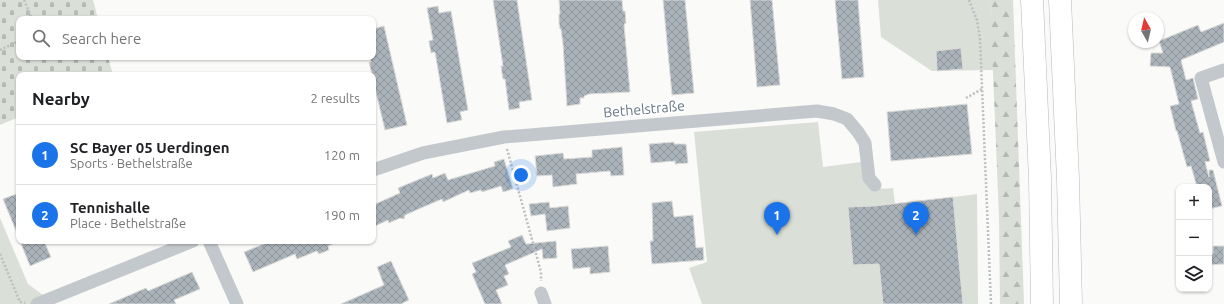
<!DOCTYPE html>
<html lang="en">
<head>
<meta charset="utf-8">
<style>
	:root { --surface:#fff; --page:#f6f6f6; --text:#202124; --muted:#757577; --line:#e0e0e0; --accent:#1a73e8 }
	body { margin:0; font-family:Ubuntu,sans-serif; background:var(--page); color:var(--text) }
	.controls { position:absolute; right:12px; bottom:12px; display:grid; overflow:hidden; border-radius:8px; box-shadow:0 1px 3px #0004 }
	.controls button { width:36px; height:36px; display:grid; place-items:center; padding:0; border:0; border-bottom:1px solid var(--line); background:var(--surface); color:var(--text); font:20px sans-serif }
	.compass { position:absolute; left:1128px; top:12px; width:36px; height:36px; border-radius:50%; background:var(--surface); box-shadow:0 1px 3px #0004; rotate:352deg }
	.you { position:absolute; left:521px; top:175px; width:14px; height:14px; margin:-10px; border:3px solid #fff; border-radius:50%; background:#1a73e8; box-shadow:0 0 0 6px #1a73e833 }
	.badge { display:grid; place-items:center; width:26px; height:26px; border-radius:50%; background:var(--accent); color:#fff; font-size:13px; font-weight:700 }
	.pin { position:absolute; translate:-50% -33px; filter:drop-shadow(0 1px 2px #0008) }
	.pin::after { content:''; position:absolute; top:21px; width:14px; height:12px; background:inherit; clip-path:polygon(0 0,100% 0,50% 100%) }
	.list { margin:0; padding:0; list-style:none }
	h2 { display:flex; justify-content:space-between; align-items:center; height:52px; margin:0; padding:0 16px; font-size:17px }
	h2 small { font-size:13px; font-weight:400; color:var(--muted) }
	.list li { display:grid; grid-template-columns:26px 1fr auto; gap:12px; align-items:center; box-sizing:border-box; height:60px; padding:0 16px; border-top:1px solid var(--line) }
	.list b { display:block; font-size:15px; white-space:nowrap }
	.list p { margin:0; font-size:13px; white-space:nowrap; color:var(--muted) }
	.list em { font-size:13px; font-style:normal; color:var(--muted) }
	.icon { flex:none; width:22px; height:22px; fill:none; stroke:currentColor; stroke-width:2; stroke-linecap:round; stroke-linejoin:round }
	.map { position:relative; flex:none; width:1224px; height:304px; overflow:hidden }
	.search { position:absolute; background:var(--surface); box-shadow:0 1px 3px #0004; left:16px; top:16px; width:360px; height:44px; display:flex; align-items:center; gap:10px; box-sizing:border-box; padding:0 14px; border-radius:8px; color:var(--muted); font-size:15px }
	.panel { position:absolute; background:var(--surface); box-shadow:0 1px 3px #0004; left:16px; top:72px; width:360px; height:172px; border-radius:8px }
	.map>svg:first-child { display:block }
</style>
</head>
<body>
<div class="map">
<svg width="1224" height="304" viewBox="0 0 1224 304">
	<defs>
		<pattern id="forest-firs" width="22" height="20" patternUnits="userSpaceOnUse"><rect width="22" height="20" fill="#dadfd7"/><path d="M5 1l3.5 6h-7zM16 11l3.5 6h-7z" fill="#b4b9b4"/></pattern>
		<pattern id="cemetery-stones" width="16" height="16" patternUnits="userSpaceOnUse"><rect width="16" height="16" fill="#dadfd7"/><path d="M2 7V4a2 2 0 0 1 4 0v3zM10 15v-3a2 2 0 0 1 4 0v3z" fill="#b4b9b4"/></pattern>
		<pattern id="building-cross-hatch" width="8" height="8" patternUnits="userSpaceOnUse"><rect width="8" height="8" fill="#aab3b9"/><path d="M0 0l8 8M0 8l8-8" fill="none" stroke="#8e969c"/></pattern>
	</defs>
	<rect width="100%" height="100%" fill="#fafaf8"/>
	<g fill="#dadfd7">
		<polygon points="878,0 990,0 994,70 932,71 881,37"/>
		<path d="M818 122 823 167 861 162C865 184 870 191 893 188L895 203 874 206 848 207 853 265 879 264 883 304H702L689 268 707 262 694 132Z"/>
		<polygon points="977,194 978,304 959,304 963,303 953,197"/>
		<polygon points="0,218 28,284 55,304 0,304"/>
	</g>
	<polygon fill="url(#forest-firs)" points="990,0 1013,0 1024,304 1000,304 999,217"/>
	<polygon fill="url(#cemetery-stones)" points="0,0 93,0 98,19 19,19 19,57 108,57 113,75 19,75 19,117 0,125"/>
	<g fill="url(#building-cross-hatch)" stroke="#dcdcda">
		<polygon points="493,0 517,0 532,100 519,102 520,108 509,110 505,79 503,79 502,73 501,66 503,66"/>
		<polygon points="559,0 622,0 623,11 625,11 626,23 624,24 630,92 589,94 584,96 584,98 580,98 580,104 567,106 563,44 561,29 560,29 559,23 559,14 560,14"/>
		<polygon points="663,0 685,0 694,93 672,95"/>
		<polygon points="750,0 772,0 780,85 757,87"/>
		<polygon points="835,0 858,0 864,77 842,79"/>
		<polygon points="438,6 439,13 451,11 468,110 460,112 462,120 447,123 435,52 431,53 429,41 433,40 427,8"/>
		<polygon points="1224,23 1224,42 1181,60 1186,80 1193,78 1198,99 1191,101 1200,133 1203,132 1210,161 1205,162 1209,177 1209,170 1213,170 1222,206 1209,209 1209,187 1197,187 1191,166 1187,167 1177,131 1176,131 1170,106 1179,104 1170,67 1150,66 1151,53 1163,53 1159,41 1198,25 1201,32"/>
		<polygon points="384,26 407,125 385,130 373,80 373,75 372,75 369,62 371,62 370,57 373,57 373,29"/>
		<polygon points="961,48 963,69 937,71 936,51"/>
		<polygon points="967,104 972,154 891,161 887,112"/>
		<polygon points="674,142 674,144 686,144 688,163 675,164 675,161 651,163 649,144"/>
		<polygon points="622,147 624,175 611,176 610,171 576,174 577,184 553,187 552,175 537,176 535,156 563,153 564,159 592,157 592,150"/>
		<polygon points="504,159 513,189 503,192 501,186 482,192 481,190 470,193 469,190 443,202 442,199 421,208 405,215 404,219 400,218 389,223 388,220 373,227 373,205 400,193 398,188 432,174 433,178 445,173 448,180 495,166 494,162"/>
		<polygon points="19,193 19,238 3,199"/>
		<polygon points="953,197 963,304 883,304 879,264 853,265 848,207 874,206"/>
		<polygon points="672,201 674,217 693,215 696,248 703,247 704,260 652,264 650,241 653,241 652,203"/>
		<polygon points="549,202 550,208 568,206 570,228 547,231 545,214 531,216 529,204"/>
		<polygon points="522,235 526,244 556,241 557,258 543,259 542,249 505,265 509,274 504,276 508,285 496,290 502,304 485,304 472,274 476,272 472,263 511,247 508,241"/>
		<polygon points="20,241 44,241 51,257 30,266"/>
		<polygon points="271,241 340,241 328,246 329,250 319,254 317,251 297,259 295,254 253,272 244,252"/>
		<polygon points="608,246 610,272 590,274 590,267 573,269 571,249"/>
		<polygon points="1213,246 1224,246 1224,264 1209,265 1209,253 1213,254"/>
		<polygon points="391,261 409,300 401,304 341,304 384,285 377,267"/>
		<polygon points="192,272 200,289 174,300 176,304 109,304 146,288 148,291"/>
	</g>
	<g fill="none" stroke-linecap="round" stroke-linejoin="round">
		<g stroke="#b4b9bd" stroke-width="23">
			<g id="motorway">
				<polyline points="1032,0 1040,179 1042,304"/>
				<polyline points="1060,0 1068,179 1071,304"/>
			</g>
		</g>
		<g stroke="#bbbfc2" stroke-width="2.5" stroke-dasharray="2 2" stroke-linecap="butt">
			<polyline points="24,0 32,19"/>
			<polyline points="969,0 977,20 980,39 991,304"/>
			<polyline points="0,50 19,41"/>
			<polyline points="966,98 982,89"/>
			<polyline points="507,149 541,272 541,281"/>
			<polyline points="0,254 20,302 25,303"/>
		</g>
		<g stroke="#c3c8cc" stroke-width="13">
			<polyline points="1224,70 1201,78 1224,162"/>
			<polyline points="373,170 423,153 504,137 817,111 834,114 847,119 858,132 865,143 869,178 875,185"/>
			<polyline points="209,241 237,304"/>
			<polyline points="541,293 545,304"/>
			<polyline points="37,304 193,241"/>
		</g>
		<use href="#motorway" stroke="#fff" stroke-width="22"/>
	</g>
	<g text-anchor="middle" dominant-baseline="central" stroke-width="4" stroke-linejoin="round" paint-order="stroke">
		<g font-size="14" fill="#657683" stroke="#fff">
			<text transform="translate(644 109) rotate(-5)">Bethelstraße</text>
		</g>
	</g>
</svg>
<div class="controls">
<button>+</button>
<button>−</button>
<button><svg class="icon" aria-label="layers" viewBox="0 0 24 24"><path d="M12 4l9 5-9 5-9-5zM3 14l9 5 9-5"/></svg></button>
</div>
<svg class="compass" viewBox="-18 -18 36 36"><path d="M0-13l5 13h-10z" fill="#e53935"/><path d="M0 13l5-13h-10z" fill="#757577"/></svg>
<div class="you"></div>
<div class="pin badge" style="left:777px;top:235px">1</div>
<div class="pin badge" style="left:916px;top:235px">2</div>
<div class="search"><svg class="icon" aria-label="search" viewBox="0 0 24 24"><circle cx="10" cy="10" r="6"/><path d="M15 15l6 6"/></svg>Search here</div>
<section class="panel">
<h2>Nearby<small>2 results</small></h2>
<ul class="list">
<li><span class="badge">1</span><div><b>SC Bayer 05 Uerdingen</b><p>Sports · Bethelstraße</p></div><em>120 m</em></li>
<li><span class="badge">2</span><div><b>Tennishalle</b><p>Place · Bethelstraße</p></div><em>190 m</em></li>
</ul>
</section>
</div>
</body>
</html>
